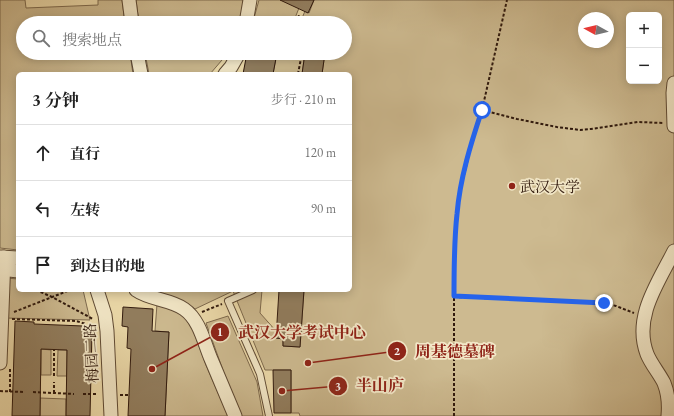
<!DOCTYPE html>
<html lang="zh">
<head>
<meta charset="utf-8">
<style>
	:root { --surface:#fff; --page:#f6f6f6; --text:#222; --muted:#767676; --line:#e0e0e0 }
	body { margin:0; font-family:"EB Garamond","Noto Serif SC",serif; background:var(--page); color:var(--text) }
	.controls { position:absolute; right:12px; top:12px; display:grid; overflow:hidden; border-radius:6px; box-shadow:0 2px 10px #0003 }
	.controls button { width:36px; height:36px; display:grid; place-items:center; padding:0; border:0; border-bottom:1px solid var(--line); background:var(--surface); color:var(--text); font:20px sans-serif }
	.compass { position:absolute; left:578px; top:12px; width:36px; height:36px; border-radius:50%; background:var(--surface); box-shadow:0 2px 10px #0003; rotate:278deg }
	.stop { position:absolute; width:12px; height:12px; margin:-9px; border:3px solid #2563eb; border-radius:50%; background:#fff }
	.stop.end { background:#2563eb; border-color:#fff; box-shadow:0 1px 4px #0008 }
	.list { margin:0; padding:0; list-style:none }
	h2 { display:flex; justify-content:space-between; align-items:center; height:52px; margin:0; padding:0 16px; font-size:17px }
	h2 small { font-size:13px; font-weight:400; color:var(--muted) }
	.list li { display:grid; grid-template-columns:26px 1fr auto; gap:12px; align-items:center; box-sizing:border-box; height:56px; padding:0 16px; border-top:1px solid var(--line) }
	.list b { display:block; font-size:15px; white-space:nowrap }
	.list em { font-size:13px; font-style:normal; color:var(--muted) }
	.icon { flex:none; width:22px; height:22px; fill:none; stroke:currentColor; stroke-width:2; stroke-linecap:round; stroke-linejoin:round }
	.map { position:relative; flex:none; width:674px; height:416px; overflow:hidden }
	.search { position:absolute; background:var(--surface); box-shadow:0 2px 10px #0003; left:16px; top:16px; width:336px; height:44px; display:flex; align-items:center; gap:10px; box-sizing:border-box; padding:0 14px; border-radius:22px; color:var(--muted); font-size:15px }
	.panel { position:absolute; background:var(--surface); box-shadow:0 2px 10px #0003; left:16px; top:72px; width:336px; height:220px; border-radius:6px }
	.map>svg:first-child { display:block }
</style>
</head>
<body>
<div class="map">
<svg width="674" height="416" viewBox="0 0 674 416">
	<rect width="100%" height="100%" fill="#eddbab"/>
	<filter id="stains"><feTurbulence type="fractalNoise" baseFrequency=".005" numOctaves="4"/><feColorMatrix values="0 0 0 0 .2 0 0 0 0 .09 0 0 0 0 .02 0 0 0 .5 -.17"/></filter>
	<radialGradient id="worn" r=".72"><stop offset=".6" stop-color="#630" stop-opacity="0"/><stop offset="1" stop-color="#630" stop-opacity=".3"/></radialGradient>
	<g fill="#cdba90" stroke="#7e6a4e" fill-rule="evenodd">
		<polygon points="0,0 25,0 26,8 98,5 98,0 122,0 125,23 23,23 23,53 130,53 133,74 18,74 18,250 0,248"/>
		<polygon points="136,0 243,0 241,20 241,23 139,23"/>
		<polygon points="259,0 292,0 299,8 293,23 276,23 265,22 255,22 254,21 254,18"/>
		<path d="M314 0H674V416H300L299 413H291V370H265L233 291 195 309 186 303 146 290H262L260 313 276 331V338L283 339V346L300 347 304 290H350V74H322L325 53H345V23H317L310 22V23H300L305 11 309 13ZM629 15H659V81H629ZM584 18H608V42H584Z"/>
		<polygon points="145,53 228,53 210,74 149,74"/>
		<polygon points="277,53 305,53 302,74 273,74"/>
		<polygon points="6,278 18,279 18,290 83,290 90,320 5,318"/>
		<polygon points="157,304 179,313 185,318 193,330 206,365 228,416 165,416 169,332 155,331"/>
		<polygon points="228,316 257,382 263,416 240,416 233,398 206,323"/>
		<polygon points="41,349 51,350 51,375 41,375"/>
		<polygon points="58,350 67,350 67,376 57,376"/>
		<polygon points="40,398 66,399 66,416 40,416"/>
	</g>
	<g fill="#927e5f" stroke="#30190d">
		<polygon points="280,0 314,0 308,13"/>
		<polygon points="247,53 277,53 273,74 243,74"/>
		<polygon points="305,53 325,53 322,74 302,74"/>
		<polygon points="279,290 304,290 300,347 283,346 283,339 276,338"/>
		<polygon points="123,307 153,309 152,331 169,332 165,416 128,416 131,349 127,348 128,327 122,326"/>
		<polygon points="15,321 34,322 34,324 83,326 83,331 92,331 90,416 66,416 67,350 41,349 40,416 12,416"/>
		<polygon points="273,370 291,370 291,413 274,413"/>
	</g>
	<g fill="none" stroke-linecap="round" stroke-linejoin="round">
		<g stroke="#5f4a34" stroke-width="8">
			<polyline id="lane" points="253,290 228,301 260,374 269,416"/>
		</g>
		<g stroke="#5f4a34" stroke-width="15">
			<g id="street">
				<polyline points="129,0 132,23"/>
				<polyline points="246,23 250,0"/>
				<polyline points="137,53 141,74"/>
				<polyline points="225,74 231,67 239,53"/>
				<polyline points="674,83 673,93 674,126"/>
				<polyline points="0,257 18,258"/>
				<polyline points="0,269 18,271"/>
				<polyline points="97,290 105,315 107,331 111,416"/>
				<path d="M136 290C150 300 170 299 184 309 200 320 204 343 211 359 219 378 227 397 235 416"/>
				<polyline points="0,363 4,257"/>
				<path d="M668 416C669 405 668 393 664 383 659 373 651 364 647 354 633 317 658 283 674 251"/>
			</g>
		</g>
		<g stroke="#30190d" stroke-width="2" stroke-dasharray="3 2" stroke-linecap="butt">
			<polyline points="297,23 299,15"/>
			<polyline points="298,74 302,53"/>
			<polyline points="482,110 517,119 557,127 580,130 591,129 638,122 663,123"/>
			<polyline points="36,290 52,297 93,319"/>
			<polyline points="454,297 604,303 616,306 634,313"/>
			<polyline points="14,312 70,290"/>
			<polyline points="202,312 222,304"/>
			<polyline points="12,319 76,321 86,324"/>
			<polyline points="54,376 54,350"/>
			<polyline points="0,391 23,392"/>
			<polyline points="10,392 10,369"/>
			<polyline points="33,392 74,394"/>
			<polyline points="54,393 54,382"/>
			<polyline points="83,394 98,394"/>
			<polyline points="120,395 129,395"/>
			<polyline points="454,416 454,259 457,213 461,187 474,135 482,110 507,0"/>
		</g>
		<use href="#lane" stroke="#f3e8c8" stroke-width="6"/>
		<use href="#street" stroke="#f3e8c8" stroke-width="13"/>
	</g>
	<g fill="none" stroke-linecap="round" stroke-linejoin="round">
		<path stroke="#2563eb" stroke-width="5" d="M482 110C471 143 460 178 457 214 454 241 454 269 454 296L604 303"/>
	</g>
	<circle fill="#8f2418" stroke="#f3e8c8" stroke-width="1.5" cx="512" cy="186" r="4"/>
	<g text-anchor="middle" dominant-baseline="central" stroke-width="3.5" stroke-linejoin="round" paint-order="stroke">
		<g font-size="15" fill="#30190d" stroke="#f3e8c8" text-anchor="start">
			<text x="520" y="186">武汉大学</text>
		</g>
		<g font-size="15" fill="#30190d" stroke="#f3e8c8">
			<text transform="translate(91 353) rotate(-93)">梅园二路</text>
		</g>
	</g>
	<path fill="none" stroke="#8f2418" stroke-width="1.5" d="M152 369L220 332M308 363L397 351M282 391L338 386"/>
	<g fill="#8f2418" stroke="#f3e8c8" stroke-width="1.5">
		<circle cx="152" cy="369" r="4"/>
		<circle cx="308" cy="363" r="4"/>
		<circle cx="282" cy="391" r="4"/>
		<circle cx="220" cy="332" r="10"/>
		<circle cx="397" cy="351" r="10"/>
		<circle cx="338" cy="386" r="10"/>
	</g>
	<g font-size="12" text-anchor="middle" font-weight="bold" fill="#fff">
		<text x="220" y="336">1</text>
		<text x="397" y="355">2</text>
		<text x="338" y="390">3</text>
	</g>
	<g font-size="16" text-anchor="middle" font-weight="bold" fill="#8f2418" stroke="#f3e8c8" stroke-width="3.5" stroke-linejoin="round" paint-order="stroke">
		<text x="302" y="338">武汉大学考试中心</text>
		<text x="455" y="357">周基德墓碑</text>
		<text x="380" y="391">半山庐</text>
	</g>
	<rect width="100%" height="100%" filter="url(#stains)"/>
	<rect width="100%" height="100%" fill="url(#worn)"/>
</svg>
<div class="controls">
<button>+</button>
<button>−</button>
</div>
<svg class="compass" viewBox="-18 -18 36 36"><path d="M0-13l5 13h-10z" fill="#e53935"/><path d="M0 13l5-13h-10z" fill="#767676"/></svg>
<div class="stop" style="left:482px;top:110px"></div>
<div class="stop end" style="left:604px;top:303px"></div>
<div class="search"><svg class="icon" aria-label="search" viewBox="0 0 24 24"><circle cx="10" cy="10" r="6"/><path d="M15 15l6 6"/></svg>搜索地点</div>
<section class="panel">
<h2>3 分钟<small>步行 · 210 m</small></h2>
<ul class="list">
<li><svg class="icon" aria-label="ahead" viewBox="0 0 24 24"><path d="M12 20V5M6 11l6-6 6 6"/></svg><div><b>直行</b></div><em>120 m</em></li>
<li><svg class="icon" aria-label="left" viewBox="0 0 24 24"><path d="M17 20v-9H6M10 6l-5 5 5 5"/></svg><div><b>左转</b></div><em>90 m</em></li>
<li><svg class="icon" aria-label="arrive" viewBox="0 0 24 24"><path d="M6 21V4h12l-3 4 3 4H6"/></svg><div><b>到达目的地</b></div></li>
</ul>
</section>
</div>
</body>
</html>
